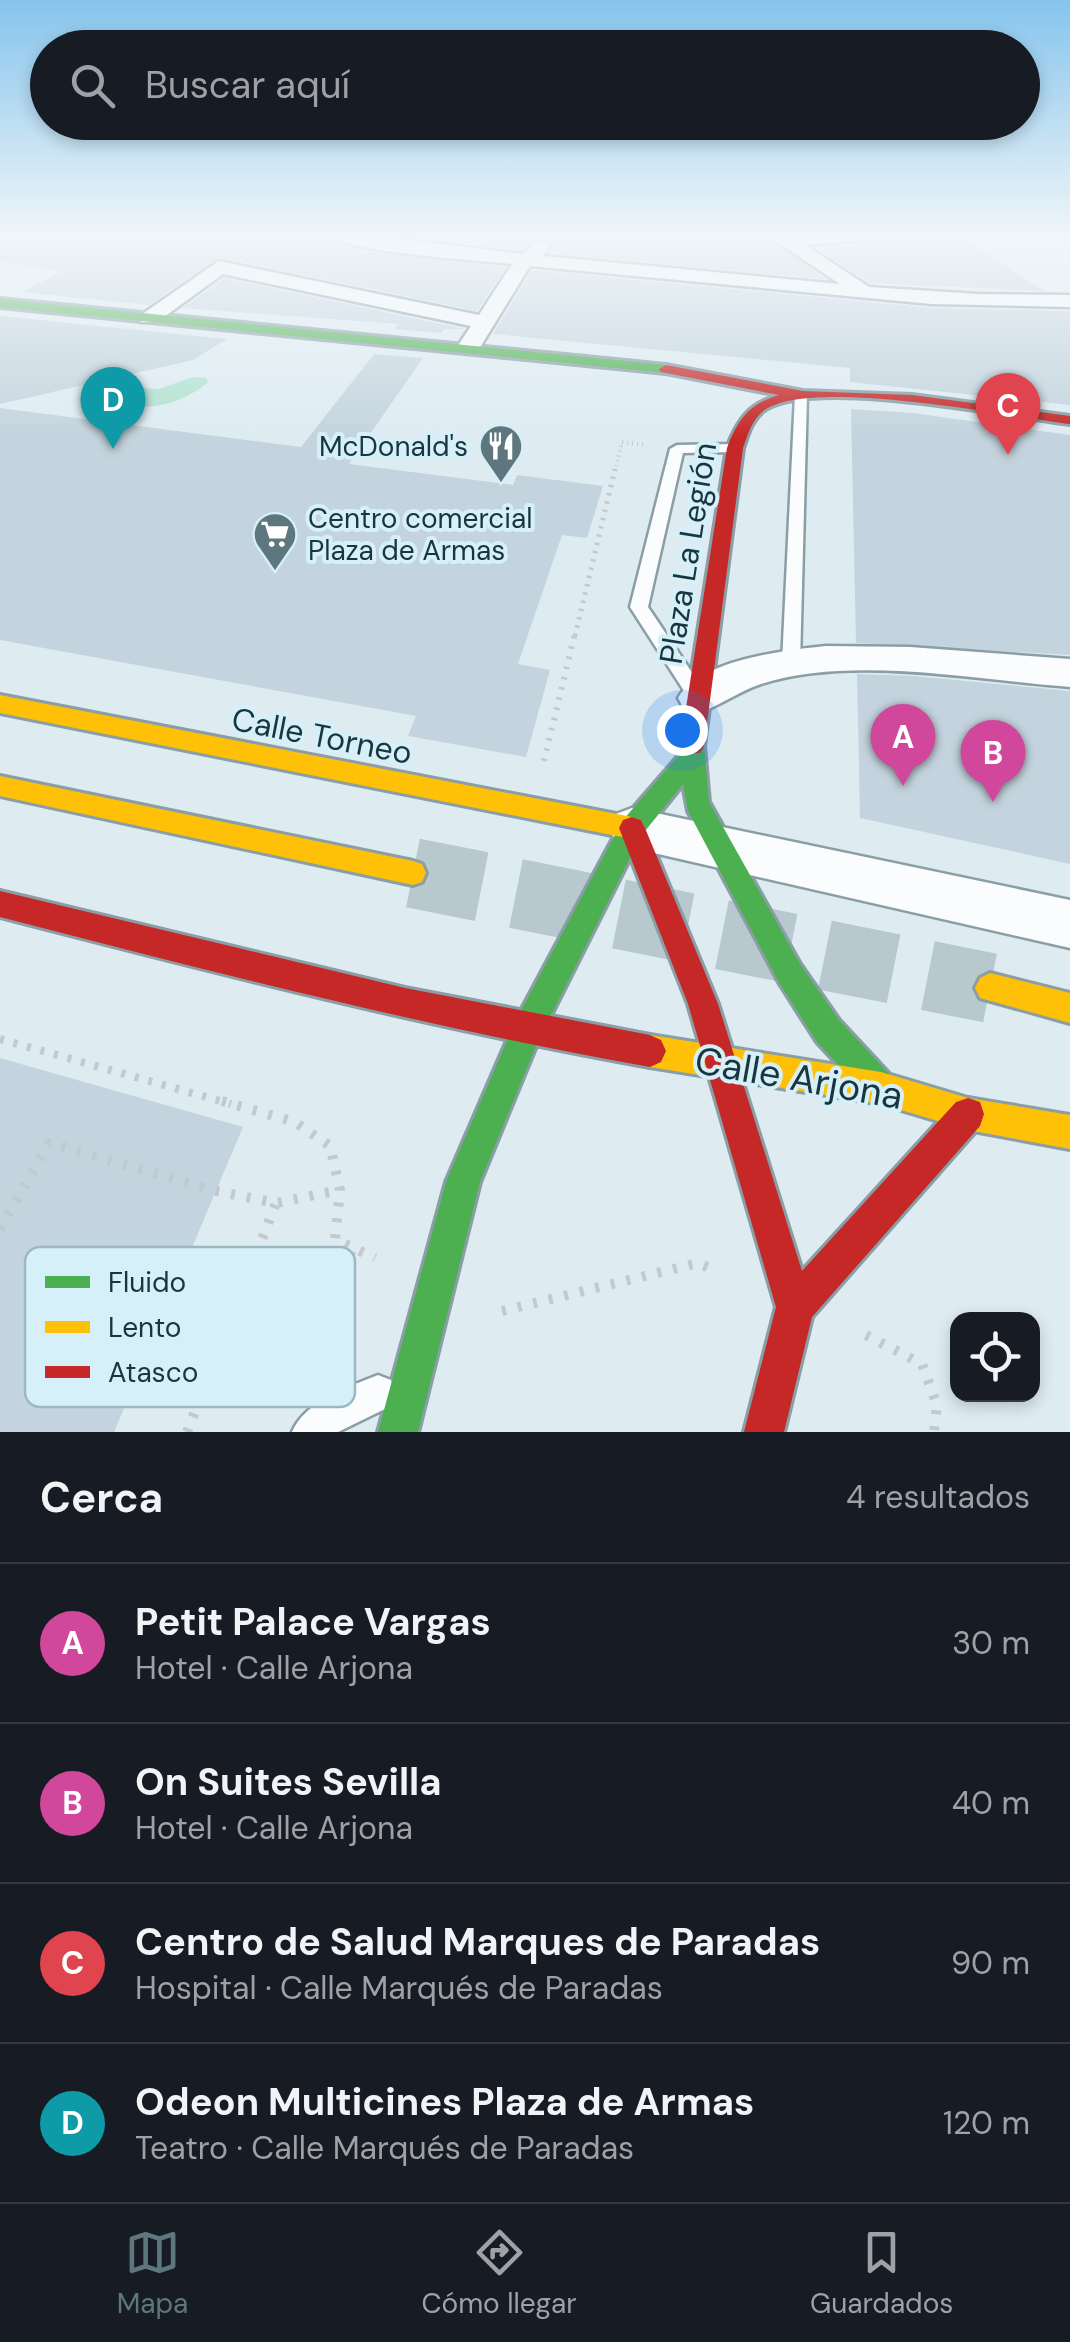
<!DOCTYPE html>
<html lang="es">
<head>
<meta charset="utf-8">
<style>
	:root { --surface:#171b24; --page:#242831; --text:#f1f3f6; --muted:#9ea1a6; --line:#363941; --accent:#5e767e }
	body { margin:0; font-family:"DM Sans",sans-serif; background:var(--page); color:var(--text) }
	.controls { position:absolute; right:30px; bottom:30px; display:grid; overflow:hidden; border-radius:20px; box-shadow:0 5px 15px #0003 }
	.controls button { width:90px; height:90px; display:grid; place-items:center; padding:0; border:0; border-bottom:2px solid var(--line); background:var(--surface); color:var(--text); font:50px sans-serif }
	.you { position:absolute; left:682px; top:730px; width:35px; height:35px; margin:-25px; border:8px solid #fff; border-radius:50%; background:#1a73e8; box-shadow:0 0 0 15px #1a73e833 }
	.badge { display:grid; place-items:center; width:65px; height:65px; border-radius:50%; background:var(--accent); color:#fff; font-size:32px; font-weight:700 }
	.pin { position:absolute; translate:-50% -82px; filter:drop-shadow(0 2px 5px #0008) }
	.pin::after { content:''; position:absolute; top:52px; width:35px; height:30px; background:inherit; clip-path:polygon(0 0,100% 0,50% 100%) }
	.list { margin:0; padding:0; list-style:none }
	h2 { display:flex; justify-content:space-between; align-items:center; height:130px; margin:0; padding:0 40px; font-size:42px }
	h2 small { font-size:32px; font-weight:400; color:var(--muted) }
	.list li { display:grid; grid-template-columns:65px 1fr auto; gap:30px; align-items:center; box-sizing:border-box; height:160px; padding:0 40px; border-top:2px solid var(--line) }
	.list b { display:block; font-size:38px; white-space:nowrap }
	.list p { margin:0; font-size:32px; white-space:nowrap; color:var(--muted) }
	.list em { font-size:32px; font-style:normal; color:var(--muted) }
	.icon { flex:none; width:55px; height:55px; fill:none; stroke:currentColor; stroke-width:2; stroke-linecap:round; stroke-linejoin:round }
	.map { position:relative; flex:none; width:1070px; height:1432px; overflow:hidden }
	.search { position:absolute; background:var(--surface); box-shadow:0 5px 15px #0003; left:30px; right:30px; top:30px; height:110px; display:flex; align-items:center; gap:25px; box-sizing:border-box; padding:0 35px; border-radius:55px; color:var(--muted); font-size:38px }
	.sheet { height:770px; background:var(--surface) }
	nav { display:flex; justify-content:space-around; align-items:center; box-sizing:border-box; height:140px; border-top:2px solid var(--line); background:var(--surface); font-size:28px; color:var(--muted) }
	nav a { display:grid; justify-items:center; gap:5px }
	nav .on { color:var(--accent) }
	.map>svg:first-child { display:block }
</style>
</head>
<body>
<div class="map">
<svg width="1070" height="1432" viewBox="0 0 1070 1432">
	<rect width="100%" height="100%" fill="#deecf2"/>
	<path fill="#b1e1d0" d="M193 377 206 378 208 382C187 401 145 416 119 399L136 388 159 389Z"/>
	<g fill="#c4d4de">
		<polygon points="19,236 327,236 363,251 506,267 477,311 220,257 149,305 22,292 63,271 0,261 0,248"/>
		<polygon points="409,236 540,236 521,250"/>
		<polygon points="540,236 764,236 826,279 549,253 553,245"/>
		<polygon points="868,236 958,236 1045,291 870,283 816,248 855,245"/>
		<polygon points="532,270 932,308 1070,311 1070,405 850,382 850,368 493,334"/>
		<polygon points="224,278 465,329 444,329 441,333 394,329 398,324 183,308"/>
		<polygon points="0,316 227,339 193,360 0,404"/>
		<polygon points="374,354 423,358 349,464 513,485 517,475 603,486 587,538 562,535 518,664 550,670 526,757 408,736 416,716 0,640 0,408 301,447"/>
		<polygon points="851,409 913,413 1070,435 1070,655 856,643"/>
		<polygon points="857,674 914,676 1070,691 1070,864 860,818"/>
		<polygon points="0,1058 243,1127 114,1432 0,1432"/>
	</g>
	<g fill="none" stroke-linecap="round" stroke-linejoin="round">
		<polyline stroke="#b7c8ce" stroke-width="70" stroke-dasharray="70 35" stroke-linecap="butt" points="413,873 990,988"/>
		<g stroke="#8a9ea6" stroke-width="5">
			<g id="lane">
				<polygon points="801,391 807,395 800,663 791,670 782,663 795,395"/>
				<polygon points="677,445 735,444 742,448 735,452 683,453 648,607 703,689 693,696 686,694 630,607 670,449"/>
				<path d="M378 1375 391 1380 396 1393 391 1406 338 1432H292C305 1401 349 1387 378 1375Z"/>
			</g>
		</g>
		<g stroke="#8a9ea6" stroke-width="5">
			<g id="street">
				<polygon points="0,236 15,236 0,244"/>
				<path d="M331 236H376L522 254 540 240 549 246 543 256 840 284 768 236H864L855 241 805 245 869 287 978 294 1070 295V307L932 304 530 266 479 349 471 351 459 344 471 326 223 274 157 322H141L138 317 219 261 479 315 512 264C476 260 354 253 331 236Z"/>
				<path d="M826 646 910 647 1070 659V687C976 680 852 655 761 684 739 691 720 706 698 713L684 709 678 698C699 660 786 650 826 646Z"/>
				<polygon points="632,808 1070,900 1070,948 632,848 616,842 609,828 616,814"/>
			</g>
		</g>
		<g stroke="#8a9ea6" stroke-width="6">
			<g id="fast">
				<polygon points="0,299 666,365 673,369 666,373 0,307"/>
				<polygon points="692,737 700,739 704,746 709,802 800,964 839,1020 892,1077 897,1088 892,1099 881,1104 870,1099 817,1042 780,984 688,811 683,784 641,836 538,1041 480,1182 418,1432 378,1432 446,1182 516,1020 623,820 681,753 684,739"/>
			</g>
		</g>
		<g stroke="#8a9ea6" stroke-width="6">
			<g id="slow">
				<polygon points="0,695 632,817 641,820 645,828 641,836 632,839 0,713"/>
				<polygon points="0,776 413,861 422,864 426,873 422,882 413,885 0,796"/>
				<polygon points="990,973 1070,993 1070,1023 980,998 975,988 980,978"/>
				<polygon points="650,1035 881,1072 968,1098 1070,1115 1070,1149 968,1130 881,1104 650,1067 639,1062 634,1051 639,1040"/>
			</g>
		</g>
		<g stroke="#8a9ea6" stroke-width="6">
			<g id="jam">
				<path d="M666 365 803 391 912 395 1070 416V424C1007 416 816 378 766 409 752 418 748 434 743 448L704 746 700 753H684L680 746 727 448C738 419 749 404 779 395L661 372 659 369Z"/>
				<polygon points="632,817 641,820 645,828 718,1004 802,1271 956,1102 968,1098 980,1102 984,1114 980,1126 812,1317 784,1432 744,1432 776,1307 688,1004 619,828 623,820"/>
				<path d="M0 891 405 988 650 1035 661 1040 666 1051 661 1062 650 1067C431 1028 216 973 0 917Z"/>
			</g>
		</g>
		<polyline stroke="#c2cacd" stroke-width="4" stroke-dasharray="1 4" stroke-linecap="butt" points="615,471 622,442 645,445"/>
		<polyline stroke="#c2cacd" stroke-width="5" stroke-dasharray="2.5 6" stroke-linecap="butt" points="575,636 615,469"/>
		<polyline stroke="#c2cacd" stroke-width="6" stroke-dasharray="2.5 8" stroke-linecap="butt" points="544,761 575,633"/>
		<polyline stroke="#c2cacd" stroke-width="8" stroke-dasharray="4 10" stroke-linecap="butt" points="0,1039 231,1104"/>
		<g stroke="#c2cacd" stroke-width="10" stroke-dasharray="4 12" stroke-linecap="butt">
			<polyline points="222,1101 295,1122 330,1146 340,1190 335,1239 375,1258"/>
			<polyline points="0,1229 49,1143 216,1191 276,1203 340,1190"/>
			<polyline points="502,1311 698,1263 712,1269"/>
			<polyline points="866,1335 922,1364 937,1405 934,1432"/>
			<polyline points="312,1377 352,1249"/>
			<polyline points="187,1432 276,1203"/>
		</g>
		<use href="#lane" fill="#fafcfd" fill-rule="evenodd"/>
		<use href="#street" fill="#fafcfd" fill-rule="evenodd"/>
		<use href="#fast" fill="#4caf50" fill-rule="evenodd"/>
		<use href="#slow" fill="#ffc107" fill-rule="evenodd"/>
		<use href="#jam" fill="#c62828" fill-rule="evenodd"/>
	</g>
	<linearGradient id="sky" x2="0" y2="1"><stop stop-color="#86c4ec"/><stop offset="0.54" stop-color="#f0f6f9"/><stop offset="1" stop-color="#f0f6f9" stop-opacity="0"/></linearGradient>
	<rect width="1070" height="437" fill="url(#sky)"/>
	<defs>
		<g id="restaurant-pin" transform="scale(2.25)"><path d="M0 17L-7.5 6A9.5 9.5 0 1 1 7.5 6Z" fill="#5e767e" stroke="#d6f0fa"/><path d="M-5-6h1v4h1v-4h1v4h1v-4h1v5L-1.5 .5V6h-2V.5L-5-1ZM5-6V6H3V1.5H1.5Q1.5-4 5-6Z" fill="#fff"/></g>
		<g id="supermarket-pin" transform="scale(2.25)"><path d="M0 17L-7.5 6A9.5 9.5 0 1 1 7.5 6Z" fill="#5e767e" stroke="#d6f0fa"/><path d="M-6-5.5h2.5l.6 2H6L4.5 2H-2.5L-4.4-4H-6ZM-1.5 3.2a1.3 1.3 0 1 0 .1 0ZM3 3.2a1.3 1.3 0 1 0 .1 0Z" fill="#fff"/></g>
	</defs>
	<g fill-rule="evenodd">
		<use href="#restaurant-pin" x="501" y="446"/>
		<use href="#supermarket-pin" x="275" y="534"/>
	</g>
	<g text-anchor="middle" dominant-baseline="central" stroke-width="8" stroke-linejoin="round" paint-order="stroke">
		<g font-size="28" fill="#19363f" stroke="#d6f0fa" text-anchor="end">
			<text x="468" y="446">McDonald's</text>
			<text x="308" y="518" text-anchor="start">Centro comercial<tspan x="308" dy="32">Plaza de Armas</tspan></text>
		</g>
		<g font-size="32" fill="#19363f" stroke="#d6f0fa">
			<text transform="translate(688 553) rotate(-81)">Plaza La Legión</text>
			<text transform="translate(322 736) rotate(11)">Calle Torneo</text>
		</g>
		<g font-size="38" fill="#19363f" stroke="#d6f0fa">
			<text transform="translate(799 1078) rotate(10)">Calle Arjona</text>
		</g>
	</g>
	<rect x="25" y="1247" width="330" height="160" rx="15" fill="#d6f0fa" stroke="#9db8c2" stroke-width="2.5"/>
	<rect x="45" y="1276" width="45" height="12" fill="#4caf50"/>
	<rect x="45" y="1321" width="45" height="12" fill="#ffc107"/>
	<rect x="45" y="1366" width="45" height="12" fill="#c62828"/>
	<g font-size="28" fill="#19363f">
		<text x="108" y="1292">Fluido</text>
		<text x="108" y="1337">Lento</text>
		<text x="108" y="1382">Atasco</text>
	</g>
</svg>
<div class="controls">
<button><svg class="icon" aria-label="locate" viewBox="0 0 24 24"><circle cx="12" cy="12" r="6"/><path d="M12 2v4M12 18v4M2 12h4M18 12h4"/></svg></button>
</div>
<div class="you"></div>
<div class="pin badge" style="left:903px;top:786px;background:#d1479c">A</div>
<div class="pin badge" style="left:993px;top:802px;background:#d1479c">B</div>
<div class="pin badge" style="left:1008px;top:455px;background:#e0444e">C</div>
<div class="pin badge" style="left:113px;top:449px;background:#0f9aa8">D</div>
<div class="search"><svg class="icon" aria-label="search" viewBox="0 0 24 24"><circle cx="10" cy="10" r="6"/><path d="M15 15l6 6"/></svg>Buscar aquí</div>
</div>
<section class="sheet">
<h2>Cerca<small>4 resultados</small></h2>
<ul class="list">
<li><span class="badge" style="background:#d1479c">A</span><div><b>Petit Palace Vargas</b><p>Hotel · Calle Arjona</p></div><em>30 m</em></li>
<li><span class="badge" style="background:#d1479c">B</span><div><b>On Suites Sevilla</b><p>Hotel · Calle Arjona</p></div><em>40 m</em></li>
<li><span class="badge" style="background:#e0444e">C</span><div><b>Centro de Salud Marques de Paradas</b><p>Hospital · Calle Marqués de Paradas</p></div><em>90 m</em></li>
<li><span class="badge" style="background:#0f9aa8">D</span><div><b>Odeon Multicines Plaza de Armas</b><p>Teatro · Calle Marqués de Paradas</p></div><em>120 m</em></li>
</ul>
</section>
<nav>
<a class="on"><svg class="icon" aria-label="map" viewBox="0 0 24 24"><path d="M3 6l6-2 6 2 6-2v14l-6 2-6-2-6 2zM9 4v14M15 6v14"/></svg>Mapa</a>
<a><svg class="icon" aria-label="directions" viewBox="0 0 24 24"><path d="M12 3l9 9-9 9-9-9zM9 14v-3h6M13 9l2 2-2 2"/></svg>Cómo llegar</a>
<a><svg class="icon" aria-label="saved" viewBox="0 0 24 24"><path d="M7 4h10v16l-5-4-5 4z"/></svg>Guardados</a>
</nav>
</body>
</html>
